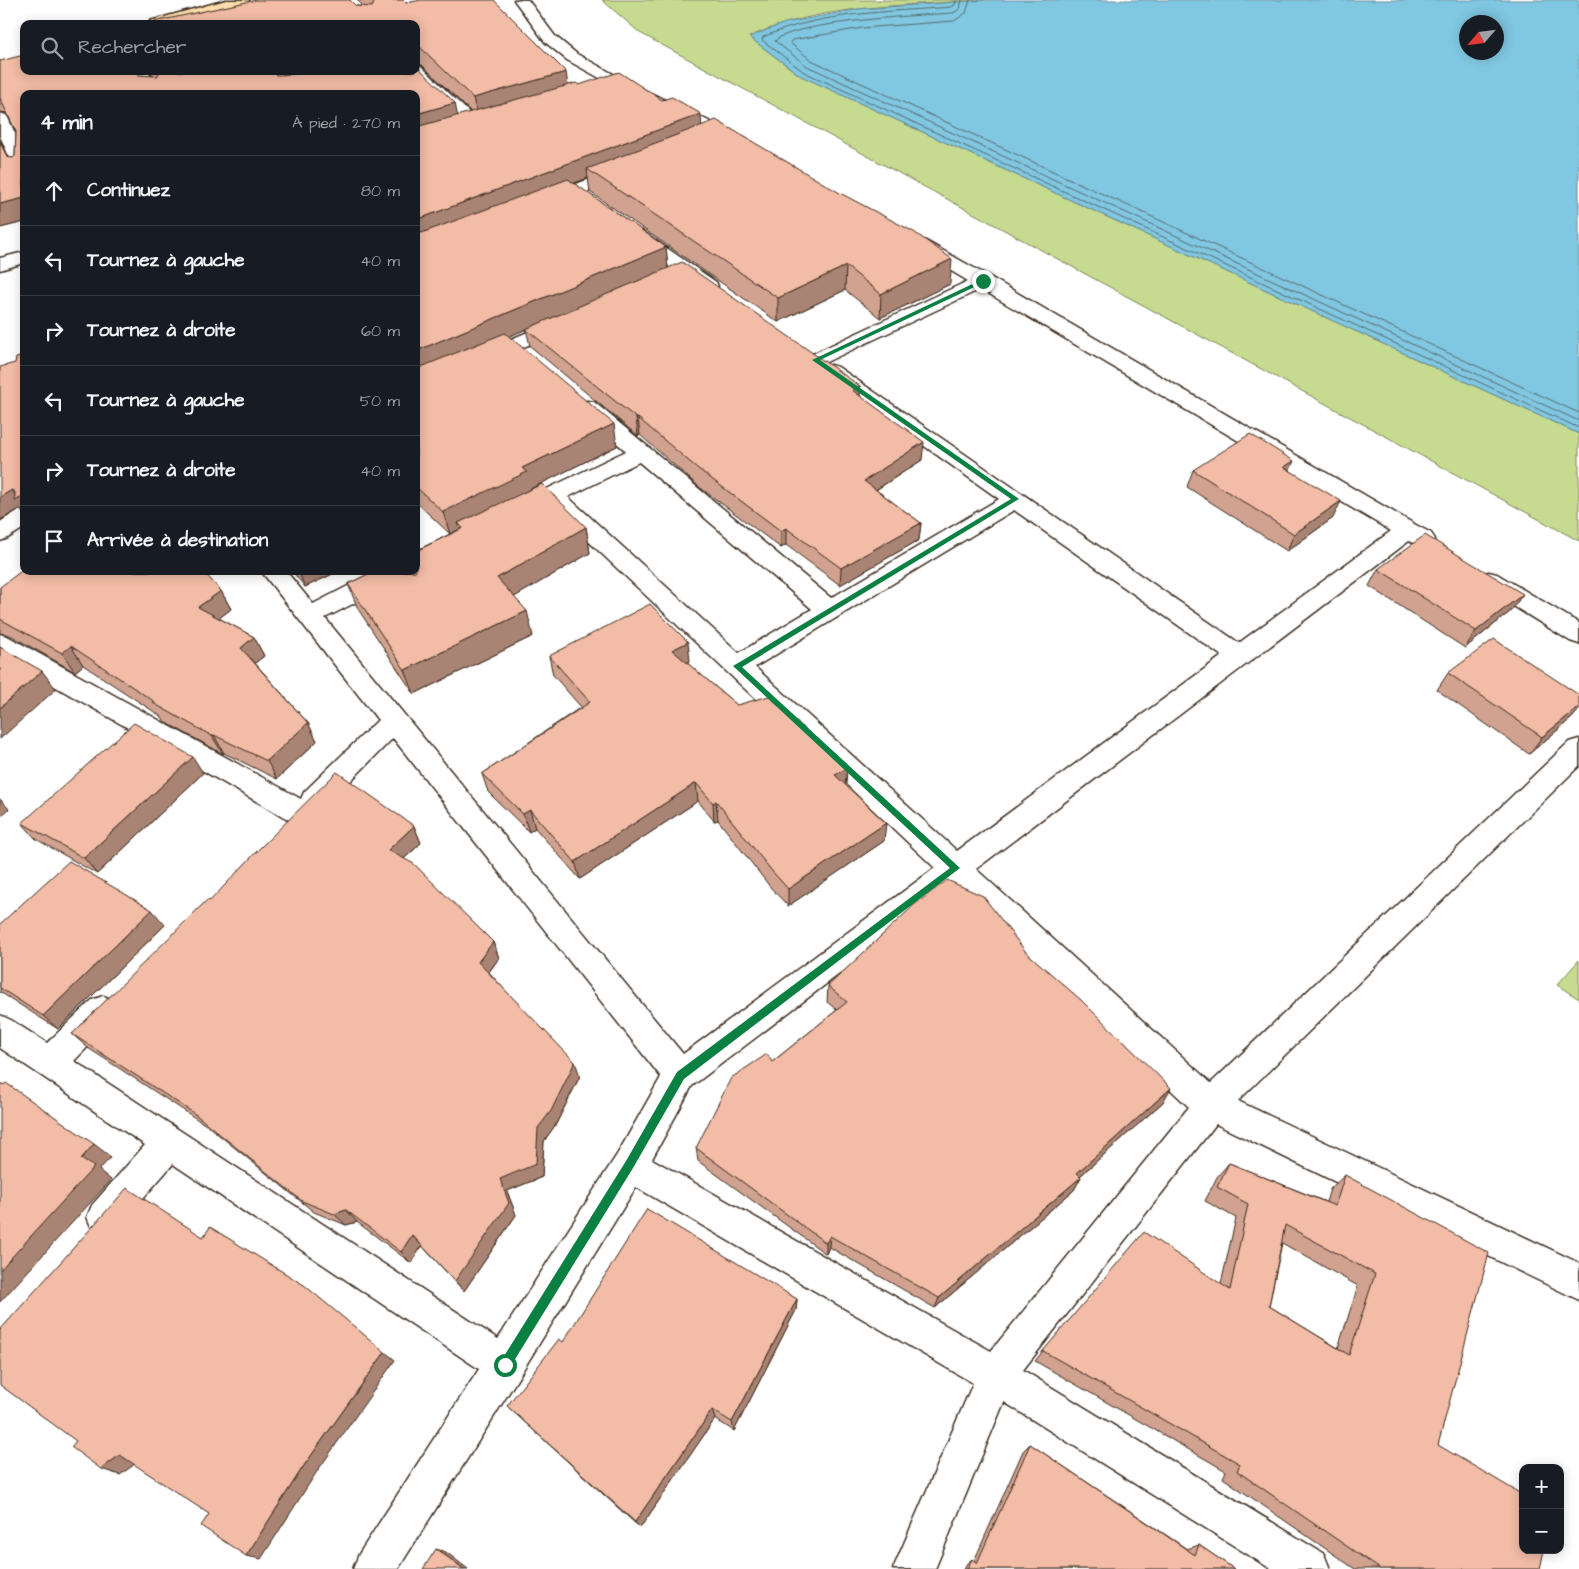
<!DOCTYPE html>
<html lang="fr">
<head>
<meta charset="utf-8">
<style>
	:root { --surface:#171b24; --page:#242831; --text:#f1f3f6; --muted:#9ea1a6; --line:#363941 }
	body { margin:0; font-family:"Architects Daughter",sans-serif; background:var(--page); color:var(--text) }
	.controls { position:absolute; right:15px; bottom:15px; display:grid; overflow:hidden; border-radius:10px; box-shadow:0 2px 12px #0003 }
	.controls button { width:45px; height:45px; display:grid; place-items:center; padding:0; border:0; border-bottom:1px solid var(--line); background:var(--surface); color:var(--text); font:25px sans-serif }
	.compass { position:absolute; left:1459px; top:15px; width:45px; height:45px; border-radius:50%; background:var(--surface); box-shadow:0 2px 12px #0003; rotate:242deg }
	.stop { position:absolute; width:15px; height:15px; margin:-11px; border:4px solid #0b8043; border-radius:50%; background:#fff }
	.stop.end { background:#0b8043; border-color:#fff; box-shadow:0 1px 5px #0008 }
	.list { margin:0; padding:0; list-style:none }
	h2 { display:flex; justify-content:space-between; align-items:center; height:65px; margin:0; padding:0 20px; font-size:21px }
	h2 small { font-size:16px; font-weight:400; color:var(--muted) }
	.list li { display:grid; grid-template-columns:32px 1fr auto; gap:15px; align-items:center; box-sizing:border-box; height:70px; padding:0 20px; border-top:1px solid var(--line) }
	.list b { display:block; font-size:19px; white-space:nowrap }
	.list em { font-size:16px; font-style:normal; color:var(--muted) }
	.icon { flex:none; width:28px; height:28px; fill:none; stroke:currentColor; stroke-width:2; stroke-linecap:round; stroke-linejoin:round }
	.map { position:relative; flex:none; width:1579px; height:1569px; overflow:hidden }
	.search { position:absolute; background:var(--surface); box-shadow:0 2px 12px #0003; left:20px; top:20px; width:400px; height:55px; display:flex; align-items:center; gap:12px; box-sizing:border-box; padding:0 18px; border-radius:10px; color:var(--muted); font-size:19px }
	.panel { position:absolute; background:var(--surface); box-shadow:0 2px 12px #0003; left:20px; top:90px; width:400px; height:485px; border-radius:10px }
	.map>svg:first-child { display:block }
</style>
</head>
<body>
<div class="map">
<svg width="1579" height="1569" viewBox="0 0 1579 1569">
	<rect width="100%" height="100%" fill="#fff"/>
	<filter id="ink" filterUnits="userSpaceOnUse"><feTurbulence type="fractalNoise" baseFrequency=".02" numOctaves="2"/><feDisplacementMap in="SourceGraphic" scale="10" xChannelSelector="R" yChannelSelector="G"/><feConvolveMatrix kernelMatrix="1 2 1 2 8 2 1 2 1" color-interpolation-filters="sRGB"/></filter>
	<g filter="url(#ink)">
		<g fill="#c6db90" stroke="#808257">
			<path d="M602 0H984C907 6 819 4 749 37L801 76 1579 434V541L640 33Z"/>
			<polygon points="1579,960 1579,999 1557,985"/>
		</g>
		<path fill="#80c7e1" stroke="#648893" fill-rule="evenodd" d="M984 0H1579V434L801 76 749 37 785 23 859 9ZM1466 22H1496V52H1466Z"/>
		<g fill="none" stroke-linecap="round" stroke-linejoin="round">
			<g stroke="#57696c" stroke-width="1">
				<path d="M956 0 955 5 951 7C889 12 821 12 763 37L762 40 804 72 1579 428"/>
				<path d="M962 0 960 9 953 13C922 15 792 22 775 41L807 66 1579 421"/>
				<polyline points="970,0 966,13 954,21 862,28 792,40 790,43 811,60 1579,413"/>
			</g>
			<g stroke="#3b2a1e" stroke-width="3">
				<g id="minor">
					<polygon points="514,0 528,0 555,36 577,54 626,81 746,139 748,142 746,145 734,145 616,87 567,60 545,42"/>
					<polygon points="416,65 421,66 480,123 482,126 480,129 468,129 411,72 416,71"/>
					<polygon points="133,71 148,71 165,94 149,94"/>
					<polygon points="0,113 6,115 8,118 24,153 24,177 18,176 16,172 0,136"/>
					<polygon points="623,167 629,168 631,172 629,176 552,205 546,206 540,205 537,201 540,197"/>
					<polygon points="636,230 642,231 716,282 718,286 716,290 709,292 702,290 630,239 627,235 630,231"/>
					<path d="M920 240 926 241 990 277 1416 525 1431 533 1435 539 1431 545 1423 547 1409 541 976 869 1211 1083 1569 742 1579 739V766L1238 1101 1579 1263V1300L1216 1124 1023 1370 1324 1554 1330 1569H1271L1004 1402 935 1569H893L973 1383 636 1187 518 1378 398 1569H353L359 1554 479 1369 173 1164 116 1229 104 1234 92 1229 87 1217 92 1205 145 1145 0 1048V1015L11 1020 47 1043 92 1000 103 996 114 1000 119 1010 114 1020 74 1061 498 1339 618 1153 661 1077 393 738 324 808 314 811 311 821 301 824 291 821 0 655V634L9 637 301 799 304 792 378 720 261 571H286L313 604 377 571H410L406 577 325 618 683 1054 935 868 550 505 536 510 528 508 525 503 528 498 626 451 580 412 577 407 580 402 587 401 594 402 831 598 999 499 824 375 821 371 824 367 831 365 838 367 1239 643 1391 531 981 289 822 364 815 366 808 364 805 360 808 356 968 281 914 249 911 245 914 241ZM639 462 812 609 739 653 568 497ZM1014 510 1222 656 957 851 755 667ZM955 886 1189 1107 991 1351 652 1159 692 1086Z"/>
					<polygon points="24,252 24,263 0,270 0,258"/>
					<polygon points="562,318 569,320 572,324 569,328 416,392 416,378"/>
					<polygon points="24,509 24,528 8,538 0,541 0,522 16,512"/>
					<polygon points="1489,572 1497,574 1579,623 1579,644 1570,641 1481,586 1477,580 1481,574"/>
				</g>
			</g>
			<g stroke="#3b2a1e" stroke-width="3">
				<polygon id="major" points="226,0 249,0 247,3 172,24 148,24 150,21"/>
			</g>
			<use href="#minor" fill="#fff" fill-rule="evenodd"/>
			<use href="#major" fill="#fcdcac" fill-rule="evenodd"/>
		</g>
		<g fill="#d0a28f" stroke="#3b2a1e" fill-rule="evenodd">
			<polygon points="357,0 403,0 406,3 568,85 579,85 702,126 950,284 880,318 845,290 778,322 590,192 588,178 573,183 666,247 668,268 860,386 860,396 922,460 876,490 921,523 919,540 840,585 786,545 781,548 698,486 640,435 638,436 530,346 526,329 553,318 509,336 617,446 530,489 586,527 590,553 514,597 533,636 414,694 358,609 348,584 460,529 450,534 416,502 416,94 24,94 24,222 0,228 0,140 8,157 13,158 15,156 16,132 7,113 0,112 0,61 139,75 154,76 150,71 272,71 276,75 284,75 281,71 416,71 458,116 471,112 422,65 416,64 416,24 356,6 363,6"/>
			<polygon points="1193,470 1290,470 1333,518 1287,551 1187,487"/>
			<polygon points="1378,569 1511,611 1465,648 1369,586"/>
			<polygon points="292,571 339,571 305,587"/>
			<polygon points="0,587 221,591 231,609 219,618 254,637 264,656 255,663 308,723 317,741 277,779 224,753 223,754 165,722 162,717 83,665 75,672 10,635 0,633"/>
			<polygon points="549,656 690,661 687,663 737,705 847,768 846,785 884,841 788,906 771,888 718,820 714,821 698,801 580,879 535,828 529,832 488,792 482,774 581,707 553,675"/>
			<polygon points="1448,673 1573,717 1529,754 1437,690"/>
			<polygon points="203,773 97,874 36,839 22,823"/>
			<polygon points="414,826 421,843 404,859 493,942 499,958 489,972 580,1076 556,1124 544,1141 542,1177 507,1191 516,1215 464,1291 422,1246 411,1263 357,1222 346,1225 314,1212 209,1127 88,1048 72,1034 210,901"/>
			<polygon points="0,924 165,925 58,1029 0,992"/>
			<polygon points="1026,952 1163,1102 1080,1176 1081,1177 1074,1190 935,1308 829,1247 826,1254 698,1161 696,1148 772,1062 837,1010 827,1002 828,986"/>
			<path d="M1229 1163 1326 1202 1330 1189 1345 1175 1438 1445 1540 1569H1355L1223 1478 1226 1471 1035 1361 1043 1351 1221 1284 1236 1218 1205 1201 1217 1177ZM1282 1243 1358 1286 1338 1348 1269 1306Z"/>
			<polygon points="797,1299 796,1310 734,1431 715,1419 640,1528 507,1406 563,1342"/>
			<polygon points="1030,1444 1187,1549 1199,1545 1234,1569 964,1569 967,1563 972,1559 974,1561 1023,1451"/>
		</g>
		<g fill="#a98474" stroke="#3b2a1e">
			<polygon points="566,72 569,92 478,118 473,98"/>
			<polygon points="455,103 459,123 416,136 416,114"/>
			<polygon points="701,114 702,134 587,169 588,178 416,243 416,220"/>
			<polygon points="24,198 24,222 0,228 0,204"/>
			<polygon points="666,247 668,269 416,376 416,351"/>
			<polygon points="952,259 950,284 880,318 881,294"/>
			<polygon points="846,266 845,290 778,322 778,298"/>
			<polygon points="860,386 860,404 852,390"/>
			<polygon points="636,418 638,418 640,435 638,436"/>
			<polygon points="614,424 617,446 530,489 532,494 458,523 460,529 450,534 443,512 522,468"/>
			<polygon points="924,442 922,460 863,498 864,481"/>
			<polygon points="1294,461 1286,478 1284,467"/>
			<polygon points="12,490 18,499 24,495 24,515 20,509 0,520 0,497"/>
			<polygon points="1341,501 1333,518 1287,551 1294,534"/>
			<polygon points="921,523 919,540 840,585 841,568"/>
			<polygon points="586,527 590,553 504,603 497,578"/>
			<polygon points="786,528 786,545 781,548 781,531"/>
			<polygon points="298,571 339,571 305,587"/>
			<polygon points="221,591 231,609 209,626 198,607"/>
			<polygon points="1523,594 1511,611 1465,648 1476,631"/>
			<polygon points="527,611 533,636 414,694 405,670"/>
			<polygon points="254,637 264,656 251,666 241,648"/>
			<polygon points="688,642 690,661 674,670 672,650"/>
			<polygon points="71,646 83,665 75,672 62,653"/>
			<polygon points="42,671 56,689 0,739 0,708"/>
			<polygon points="1579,707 1579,710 1573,717 1529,754 1542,737"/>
			<polygon points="308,723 317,741 277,779 267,761"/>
			<polygon points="214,735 224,753 223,754 212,736"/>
			<polygon points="193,757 203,773 97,874 84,858"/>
			<polygon points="847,768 845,786 835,775"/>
			<polygon points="696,783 698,801 580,879 575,862"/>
			<polygon points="0,799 9,809 0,817"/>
			<polygon points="716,801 718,820 714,821 713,803"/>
			<polygon points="530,810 535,828 529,832 523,814"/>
			<polygon points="886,823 884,841 788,906 788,889"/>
			<polygon points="414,826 421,843 396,866 388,850"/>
			<polygon points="152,910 165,925 58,1029 43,1016"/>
			<polygon points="493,942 499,958 485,977 478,962"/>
			<polygon points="575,1062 580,1076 556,1124 544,1141 542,1177 507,1191 516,1215 464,1291 455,1281 500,1179 538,1128"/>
			<polygon points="1171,1088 1163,1102 1070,1185 1077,1173"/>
			<polygon points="94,1144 111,1157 99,1170 111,1180 0,1302 0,1270 81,1159"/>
			<polygon points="1081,1177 1074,1190 935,1308 939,1298"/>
			<polygon points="346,1210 357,1222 346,1225 334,1214"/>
			<polygon points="412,1235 422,1246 411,1263 401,1252"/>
			<polygon points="830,1236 829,1247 826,1254 826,1243"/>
			<polygon points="797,1299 796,1310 734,1431 732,1422"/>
			<polygon points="385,1352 395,1360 316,1473 261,1559 246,1556 303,1467"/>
			<polygon points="712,1410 715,1419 640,1528 635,1522"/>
			<polygon points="120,1455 139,1461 120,1475 101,1469"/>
			<polygon points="436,1549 446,1552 468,1569 464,1569"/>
		</g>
		<g fill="#f2bca6" stroke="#3b2a1e" fill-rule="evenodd">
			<polygon points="256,0 350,0 356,6 372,7 374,3 370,0 403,0 406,3 421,0 494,0 566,72 473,98 418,45 416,45 416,24 144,24"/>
			<polygon points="24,55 24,71 137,71 139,75 157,76 159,74 157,71 272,71 276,75 295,74 295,71 416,71 416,65 455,103 416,114 416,94 24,94 24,198 0,204 0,142 7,157 13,158 15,156 16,132 0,98 0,61"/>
			<polygon points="619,72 662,100 672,97 701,114 416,220 416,127 576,83 579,85"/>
			<polygon points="716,120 838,192 914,232 952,259 881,294 846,266 778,298 587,169"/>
			<polygon points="568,179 666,247 416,351 416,235"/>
			<polygon points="682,262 860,386 852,390 924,442 864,481 921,523 841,568 786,528 781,531 697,468 638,418 636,418 526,329"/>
			<polygon points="505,333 614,424 522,468 527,472 443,512 416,487 416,369"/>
			<polygon points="24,356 24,495 15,501 15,492 12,490 0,497 0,367 15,363 16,358"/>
			<polygon points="1250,434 1294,461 1284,467 1341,501 1294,534 1193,470"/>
			<polygon points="542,484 586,527 497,578 527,611 405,670 348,584 374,571 416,571 416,551 463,528 458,523"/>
			<polygon points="1425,535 1523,594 1476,631 1378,569"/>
			<polygon points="24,569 24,571 203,571 221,591 198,607 254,637 241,648 308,723 267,761 214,735 212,736 153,703 155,702 71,646 62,653 0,619 0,587"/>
			<polygon points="650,604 688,642 672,650 737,705 769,696 847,768 835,775 886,823 788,889 771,870 716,801 713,803 696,783 575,862 530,810 523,814 482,774 590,702 549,656"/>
			<polygon points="1494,639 1579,695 1579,707 1542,737 1448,673"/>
			<polygon points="0,647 42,671 0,708"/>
			<polygon points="134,723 193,757 84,858 22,823"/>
			<polygon points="337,772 414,826 388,850 414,864 493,942 478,962 575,1062 551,1111 538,1128 536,1164 500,1179 509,1203 455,1281 412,1235 401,1252 346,1210 334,1214 302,1201 195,1114 72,1034 207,900 210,901 259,849"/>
			<polygon points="69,861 152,910 43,1016 0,988 0,924"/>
			<polygon points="947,880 983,896 1026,952 1081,1000 1171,1088 1077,1173 1081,1177 939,1298 830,1236 826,1243 696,1148 731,1078 767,1054 772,1062 847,1002 828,986 914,905"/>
			<polygon points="0,1083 4,1085 6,1083 94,1144 81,1159 94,1167 0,1270"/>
			<path d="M1229 1163 1335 1206 1345 1175 1489 1253 1438 1445 1523 1495V1550H1544L1540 1569H1380L1237 1471 1240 1464 1043 1351 1144 1232 1230 1290 1248 1204 1217 1187ZM1285 1225 1375 1274 1349 1355 1269 1306Z"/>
			<polygon points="127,1188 203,1237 210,1227 304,1285 385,1352 303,1467 246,1556 201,1526 209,1514 120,1455 101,1469 71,1447 76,1441 0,1385 0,1330"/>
			<polygon points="647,1209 797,1299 732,1422 712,1410 635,1522 507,1406 559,1339 563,1342"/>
			<polygon points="1030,1444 1195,1555 1199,1545 1234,1569 967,1569 972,1559 977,1563"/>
			<polygon points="436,1549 464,1569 423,1569"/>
		</g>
	</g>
	<polygon fill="#0b8043" points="983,279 985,282 820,360 1019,499 742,667 960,868 684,1079 633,1168 509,1369 505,1370 501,1369 499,1365 501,1361 626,1161 677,1072 950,868 733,666 1011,499 812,360"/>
</svg>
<div class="controls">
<button>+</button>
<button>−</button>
</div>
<svg class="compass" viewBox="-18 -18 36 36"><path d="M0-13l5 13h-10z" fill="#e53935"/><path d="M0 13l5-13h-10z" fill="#9ea1a6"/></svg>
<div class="stop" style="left:505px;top:1365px"></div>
<div class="stop end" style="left:983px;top:281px"></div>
<div class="search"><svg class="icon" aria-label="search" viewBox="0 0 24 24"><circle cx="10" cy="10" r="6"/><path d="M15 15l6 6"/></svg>Rechercher</div>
<section class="panel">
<h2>4 min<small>À pied · 270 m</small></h2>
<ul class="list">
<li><svg class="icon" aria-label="ahead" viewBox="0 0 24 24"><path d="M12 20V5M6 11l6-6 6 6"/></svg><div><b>Continuez</b></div><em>80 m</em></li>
<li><svg class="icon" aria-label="left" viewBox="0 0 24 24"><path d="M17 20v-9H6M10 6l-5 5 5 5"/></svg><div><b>Tournez à gauche</b></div><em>40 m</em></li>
<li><svg class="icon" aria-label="right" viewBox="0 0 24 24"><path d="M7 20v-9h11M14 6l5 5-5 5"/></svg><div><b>Tournez à droite</b></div><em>60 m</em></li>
<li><svg class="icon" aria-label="left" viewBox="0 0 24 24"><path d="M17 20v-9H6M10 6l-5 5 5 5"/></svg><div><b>Tournez à gauche</b></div><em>50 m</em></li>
<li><svg class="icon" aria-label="right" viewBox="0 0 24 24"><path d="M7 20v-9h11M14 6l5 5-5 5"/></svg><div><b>Tournez à droite</b></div><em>40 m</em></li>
<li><svg class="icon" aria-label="arrive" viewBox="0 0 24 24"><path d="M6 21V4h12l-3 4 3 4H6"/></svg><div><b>Arrivée à destination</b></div></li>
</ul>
</section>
</div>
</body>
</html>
